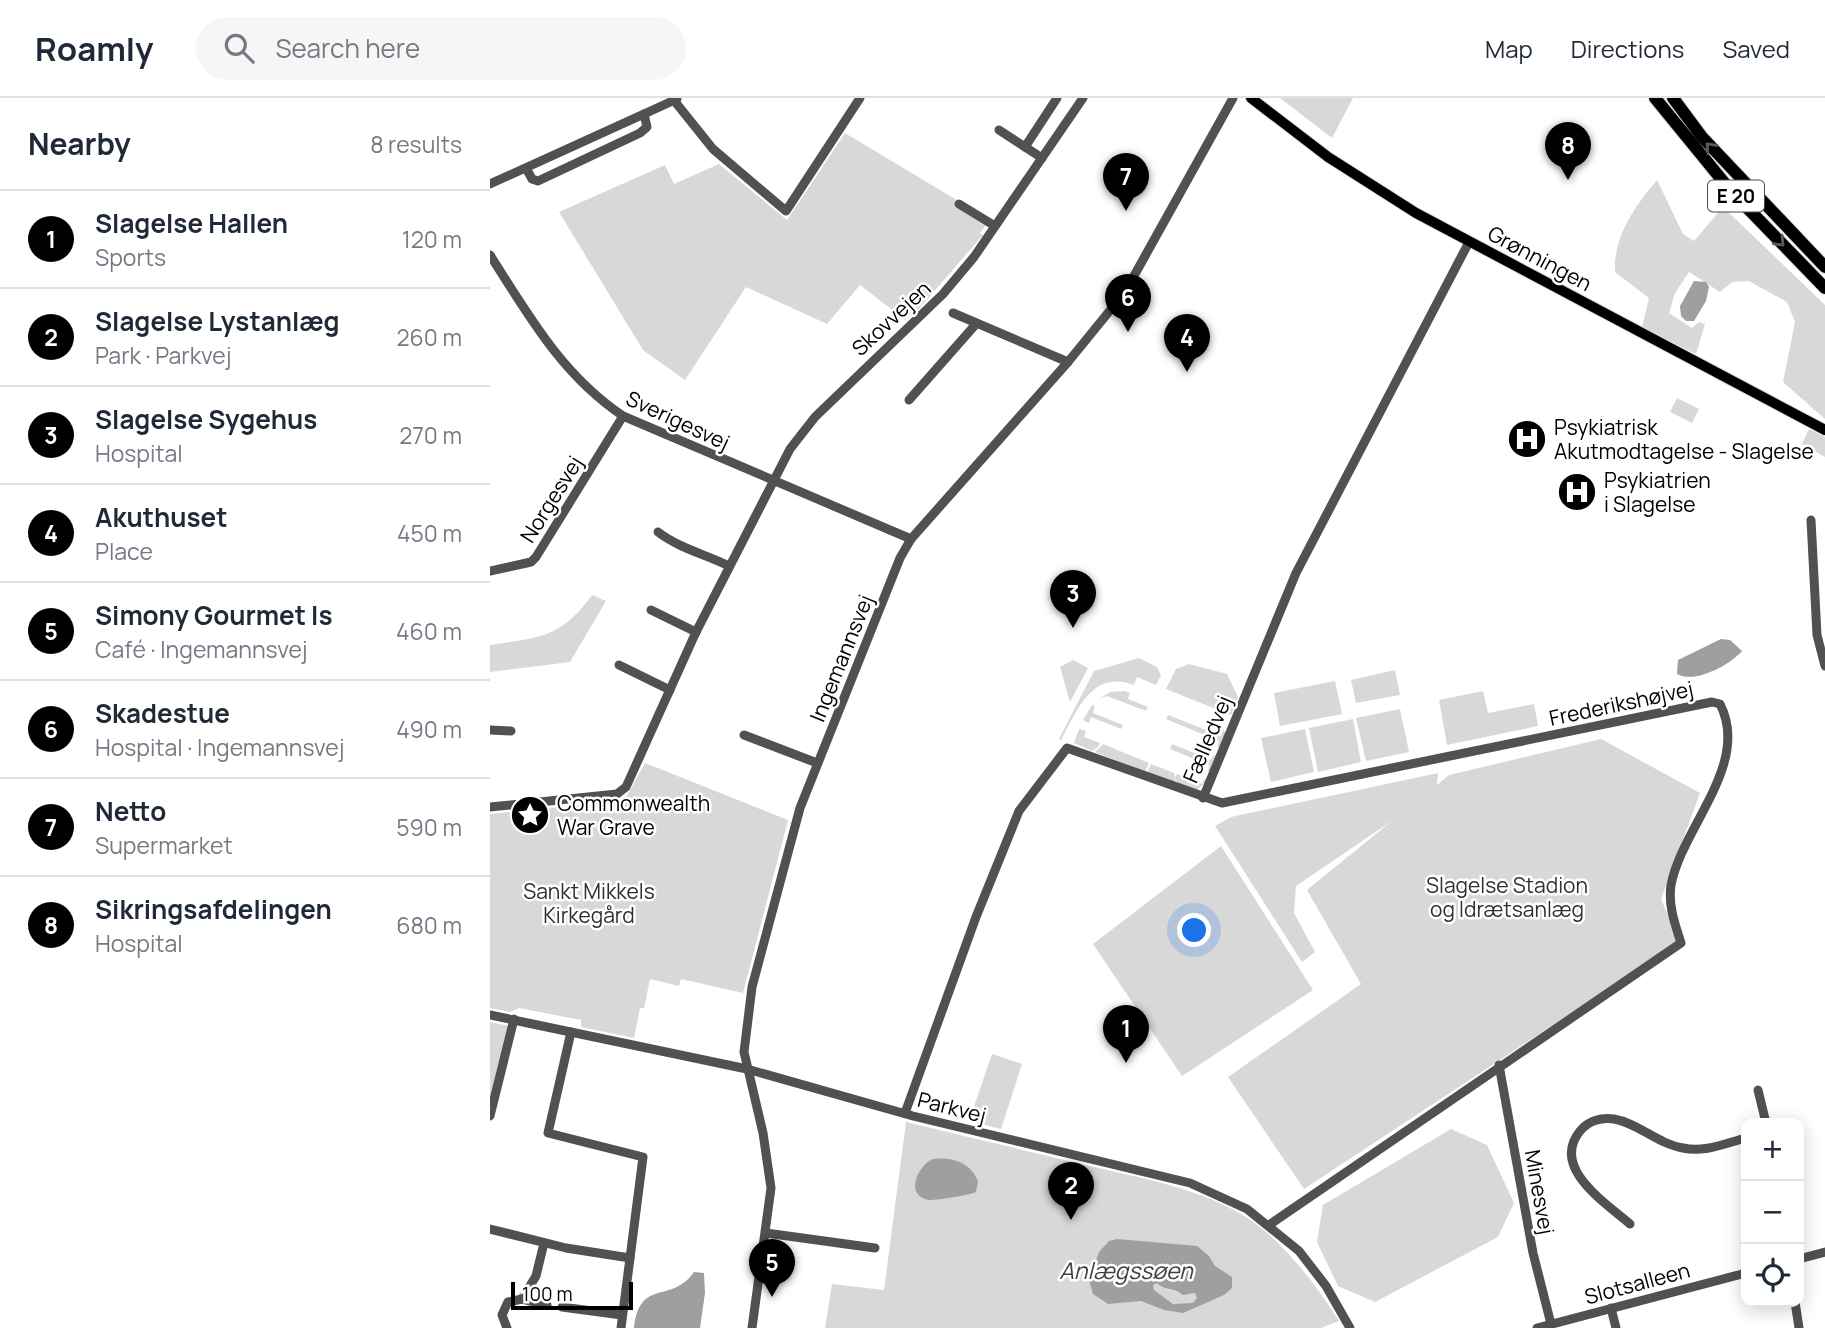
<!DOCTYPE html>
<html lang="en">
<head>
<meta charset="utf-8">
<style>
	:root { --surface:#fff; --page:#f6f6f7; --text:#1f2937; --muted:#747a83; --line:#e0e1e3; --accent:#000 }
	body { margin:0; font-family:Manrope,sans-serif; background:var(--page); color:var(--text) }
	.controls { position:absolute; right:21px; bottom:21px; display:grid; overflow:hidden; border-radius:14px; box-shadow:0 4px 18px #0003 }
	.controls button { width:63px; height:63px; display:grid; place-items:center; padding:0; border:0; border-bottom:2px solid var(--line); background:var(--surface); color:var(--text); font:35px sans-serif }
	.scale { position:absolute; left:21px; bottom:18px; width:122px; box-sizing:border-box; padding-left:7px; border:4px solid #000; border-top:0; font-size:19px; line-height:24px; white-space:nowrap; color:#000; -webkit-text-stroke:5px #fff; paint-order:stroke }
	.you { position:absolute; left:705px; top:833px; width:24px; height:24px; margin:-18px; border:5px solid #fff; border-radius:50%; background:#1a73e8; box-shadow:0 0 0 10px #1a73e833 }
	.badge { display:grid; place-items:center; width:46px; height:46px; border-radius:50%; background:var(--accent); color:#fff; font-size:23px; font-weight:700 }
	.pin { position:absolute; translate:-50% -58px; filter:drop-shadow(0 2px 4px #0008) }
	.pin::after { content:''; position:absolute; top:37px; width:24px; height:21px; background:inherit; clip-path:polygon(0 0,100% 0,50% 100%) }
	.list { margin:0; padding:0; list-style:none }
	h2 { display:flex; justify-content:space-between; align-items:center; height:91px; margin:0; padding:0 28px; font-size:30px }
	h2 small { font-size:23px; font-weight:400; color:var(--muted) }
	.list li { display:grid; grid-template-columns:46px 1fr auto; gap:21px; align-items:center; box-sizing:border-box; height:98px; padding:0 28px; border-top:2px solid var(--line) }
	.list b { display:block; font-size:26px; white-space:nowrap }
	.list p { margin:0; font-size:23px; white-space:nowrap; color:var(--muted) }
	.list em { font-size:23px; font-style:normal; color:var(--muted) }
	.icon { flex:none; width:38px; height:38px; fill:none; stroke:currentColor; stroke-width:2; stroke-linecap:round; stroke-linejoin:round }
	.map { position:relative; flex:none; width:1335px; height:1230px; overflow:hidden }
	header { display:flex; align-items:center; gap:42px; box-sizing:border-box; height:98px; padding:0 35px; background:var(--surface); border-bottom:2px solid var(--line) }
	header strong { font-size:33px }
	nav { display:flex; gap:38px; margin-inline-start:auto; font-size:24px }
	.search { width:490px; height:63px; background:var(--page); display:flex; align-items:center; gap:18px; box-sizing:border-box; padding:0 24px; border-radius:38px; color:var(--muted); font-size:26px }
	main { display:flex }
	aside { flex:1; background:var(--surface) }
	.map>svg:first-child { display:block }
</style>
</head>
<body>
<header>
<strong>Roamly</strong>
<div class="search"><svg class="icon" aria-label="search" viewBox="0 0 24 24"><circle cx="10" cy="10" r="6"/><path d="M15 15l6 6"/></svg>Search here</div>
<nav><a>Map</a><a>Directions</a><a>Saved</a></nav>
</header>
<main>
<aside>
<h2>Nearby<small>8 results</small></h2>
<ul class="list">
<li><span class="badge">1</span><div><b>Slagelse Hallen</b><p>Sports</p></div><em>120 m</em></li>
<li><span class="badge">2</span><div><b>Slagelse Lystanlæg</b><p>Park · Parkvej</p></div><em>260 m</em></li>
<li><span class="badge">3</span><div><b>Slagelse Sygehus</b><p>Hospital</p></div><em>270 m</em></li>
<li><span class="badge">4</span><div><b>Akuthuset</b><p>Place</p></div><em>450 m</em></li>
<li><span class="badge">5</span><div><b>Simony Gourmet Is</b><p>Café · Ingemannsvej</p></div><em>460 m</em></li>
<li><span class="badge">6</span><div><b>Skadestue</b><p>Hospital · Ingemannsvej</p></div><em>490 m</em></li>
<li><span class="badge">7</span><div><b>Netto</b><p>Supermarket</p></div><em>590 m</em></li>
<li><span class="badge">8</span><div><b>Sikringsafdelingen</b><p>Hospital</p></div><em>680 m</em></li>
</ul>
</aside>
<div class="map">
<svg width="1335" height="1230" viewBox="0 0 1335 1230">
	<rect width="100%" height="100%" fill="#fff"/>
	<g fill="#d8d8d8">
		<polygon points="790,0 863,0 842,40"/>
		<polygon points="355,35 500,122 490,135 493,137 427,213 425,212 415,222 370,187 337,226 256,189 195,282 153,252 69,114 175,67 184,86 229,66 297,122"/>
		<path d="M1167 82 1193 136 1204 143 1233 109 1335 207V321L1293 284 1305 224 1297 204 1259 183 1242 184 1230 194 1199 174 1185 195 1179 215 1202 230 1209 224 1215 226 1206 256 1152 229 1159 200 1125 174C1123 139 1145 108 1167 82Z"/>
		<polygon points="1187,300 1209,311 1202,325 1180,314"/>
		<polygon points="1319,331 1335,339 1335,359 1312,346"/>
		<path d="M102 497 116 503 80 564 0 574V547C50 539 70 541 102 497Z"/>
		<path d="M649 560 667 569 671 577 666 587 647 579 644 587C602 571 587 612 571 642L569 641 604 573Z"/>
		<polygon points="583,562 598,570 580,604 570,569"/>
		<polygon points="699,566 737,576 748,599 741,617 676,591 686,571"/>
		<polygon points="905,572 910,597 866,605 861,582"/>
		<polygon points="845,583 852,616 790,628 784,595"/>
		<polygon points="635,593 640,595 638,601 658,609 656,613 617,598 609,601 620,594"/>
		<polygon points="993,593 998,615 1044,606 1048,628 957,647 949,602"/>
		<polygon points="602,607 605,608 603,615 633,627 631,631 601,619 599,625 593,622"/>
		<polygon points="910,611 919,654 876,663 866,620"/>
		<polygon points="678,617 731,638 733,633 737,634 730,650 727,649 729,643 676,621"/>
		<polygon points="863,621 871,664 828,674 819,630"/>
		<polygon points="589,631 596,633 594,639 610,645 608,649 602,653 584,645"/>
		<polygon points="815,631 824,674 781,684 771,640"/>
		<polygon points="1111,641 1210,695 1171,801 1189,844 814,1091 738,979 871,886 817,792 903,722 806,788 804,815 825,854 812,864 725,728 741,719 948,675 947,687 959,677"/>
		<polygon points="613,646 659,665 655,674 605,654"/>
		<polygon points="682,646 721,662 724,657 727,658 720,674 718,673 719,667 680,651"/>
		<polygon points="155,665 298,722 253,895 191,881 189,888 160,881 154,910 150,910 144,940 91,929 91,922 29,910 20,914 0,910 0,716 134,703"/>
		<polygon points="661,666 684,675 686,686 657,675"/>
		<polygon points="687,676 712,686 714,681 717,682 707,692 689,688 685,680"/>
		<polygon points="731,748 823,892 692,978 603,846"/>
		<polygon points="0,924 19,928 0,1004"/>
		<polygon points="502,956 532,966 511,1031 479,1023"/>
		<path d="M416 1024C474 1038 533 1052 591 1066 653 1081 725 1091 775 1133 805 1159 828 1190 849 1223L831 1230H335L342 1186 394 1192Z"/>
		<polygon points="961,1031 997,1047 1024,1105 1008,1139 885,1204 848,1188 827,1144 833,1107"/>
	</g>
	<g fill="#9f9f9f" fill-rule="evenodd">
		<polygon points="1204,183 1216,184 1219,189 1216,203 1204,223 1196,223 1191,218 1190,208"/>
		<path d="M1231 541 1240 542 1252 553C1240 567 1205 586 1187 576L1188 562Z"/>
		<path d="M443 1061C462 1059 481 1064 488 1084L486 1094C480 1097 443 1103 438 1102 414 1097 428 1067 443 1061Z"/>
		<path d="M627 1141 707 1148 719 1158 725 1168 742 1179V1190L734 1197 693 1215 674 1212 651 1203 618 1206 603 1196 599 1182 609 1154 619 1143ZM667 1185C675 1193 685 1189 693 1197L705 1195 707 1200 703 1205 683 1206 664 1192 663 1187Z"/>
		<path d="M204 1174 214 1175 215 1195 210 1230H144C150 1179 181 1207 204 1174Z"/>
	</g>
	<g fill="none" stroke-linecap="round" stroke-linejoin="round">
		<g stroke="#dbdbdb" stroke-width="12">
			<polyline id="major" points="761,0 838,59 926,115 1335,332"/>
		</g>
		<g stroke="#dbdbdb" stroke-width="14">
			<g id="highway">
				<polyline points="1165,0 1241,93 1335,190"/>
				<polyline points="1183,0 1212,39 1335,169"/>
			</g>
		</g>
		<g stroke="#515151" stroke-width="9">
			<polyline points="182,0 223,51 296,113 370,0"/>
			<polyline points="509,32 552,60"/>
			<polyline points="535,49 567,0"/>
			<polyline points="36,70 42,81 48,83 150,35 157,29 154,16"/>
			<polyline points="0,86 187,1"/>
			<polyline points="469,106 505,128"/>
			<path d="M0 157C39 218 72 277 133 318L421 441"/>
			<polyline points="463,215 578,264"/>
			<polyline points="419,302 486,226"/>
			<polyline points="1321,422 1327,537 1335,568"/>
			<path d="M168 434C189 450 214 456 239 468"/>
			<polyline points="0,473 41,464 46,459 133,318"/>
			<polyline points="161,512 206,534"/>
			<polyline points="129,567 180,592"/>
			<polyline points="0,632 21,633"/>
			<polyline points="254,637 327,665"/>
			<polyline points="713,700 806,475 979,144"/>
			<polyline points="0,709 127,696 136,689 206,534 300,351 325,319 453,196 484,159 593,0"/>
			<polyline points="0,917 257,971 423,1018 700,1085 757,1111 809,1153 836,1188 860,1230"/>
			<polyline points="81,934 58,1035 153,1059 131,1230"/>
			<polyline points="1009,967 1043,1155 1061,1226"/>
			<polyline points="1268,992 1276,1025"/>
			<path d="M415 1015 486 819 529 713 577 650 732 705 1222 604 1230 606C1261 666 1192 729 1181 787 1178 808 1185 826 1191 845L779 1127"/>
			<polyline points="0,1018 24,921"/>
			<path d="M1140 1126C1116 1105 1060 1070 1090 1033 1098 1023 1111 1019 1124 1021 1148 1025 1168 1046 1193 1050 1214 1055 1236 1045 1256 1040"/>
			<polyline points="0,1131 76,1150 140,1160"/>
			<polyline points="276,1135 385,1150"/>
			<polyline points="1309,1161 1335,1154"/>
			<polyline points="32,1201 46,1178 54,1145"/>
			<polyline points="1305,1204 1309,1230"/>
			<polyline points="72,1209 132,1217"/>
			<polyline points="1121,1210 1126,1230"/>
			<polyline points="17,1230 12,1217 18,1204 32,1201 57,1207"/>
			<polyline points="262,1230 281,1090 273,1035 254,954 262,889 310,710 410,460 421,441 578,264 635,194 743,0"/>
			<polyline points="1047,1230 1256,1175"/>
		</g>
		<use href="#major" stroke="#000" stroke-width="10"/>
		<use href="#highway" stroke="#000" stroke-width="12"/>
	</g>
	<defs><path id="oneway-chevron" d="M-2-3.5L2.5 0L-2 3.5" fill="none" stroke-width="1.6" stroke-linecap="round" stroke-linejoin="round" transform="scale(1.75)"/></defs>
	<g stroke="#595959">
		<use href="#oneway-chevron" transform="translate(1220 49) rotate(-133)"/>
		<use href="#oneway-chevron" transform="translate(1290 144) rotate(46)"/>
	</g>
	<defs>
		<g id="hospital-disc" transform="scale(2.0125)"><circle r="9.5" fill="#000" stroke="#fff"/><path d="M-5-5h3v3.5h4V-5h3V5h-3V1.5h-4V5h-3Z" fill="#fff"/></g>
		<g id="sight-disc" transform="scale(2.0125)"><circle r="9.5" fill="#000" stroke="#fff"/><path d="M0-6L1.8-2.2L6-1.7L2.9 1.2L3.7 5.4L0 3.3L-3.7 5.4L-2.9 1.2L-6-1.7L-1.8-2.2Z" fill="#fff"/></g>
	</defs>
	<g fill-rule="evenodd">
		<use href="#hospital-disc" x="1037" y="341"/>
		<use href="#hospital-disc" x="1087" y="394"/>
		<use href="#sight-disc" x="40" y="717"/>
	</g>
	<g text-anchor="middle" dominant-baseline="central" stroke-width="5" stroke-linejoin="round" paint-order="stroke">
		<rect fill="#fff" stroke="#4c4c4c" stroke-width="2" x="1218" y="82.5" width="56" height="31" rx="5"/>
		<g font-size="19" font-weight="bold" fill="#000">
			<text x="1246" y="98">E 20</text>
		</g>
		<g font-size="21" fill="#000" stroke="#fff">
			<text transform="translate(1050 160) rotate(28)">Grønningen</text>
			<text transform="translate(401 220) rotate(-43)">Skovvejen</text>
			<text transform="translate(188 322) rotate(25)">Sverigesvej</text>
			<text transform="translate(61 401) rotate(-58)">Norgesvej</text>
			<text transform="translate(351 560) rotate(-68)">Ingemannsvej</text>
			<text transform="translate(1131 605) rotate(-12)">Frederikshøjvej</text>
			<text transform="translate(717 641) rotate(-67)">Fælledvej</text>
			<text transform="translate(462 1009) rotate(14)">Parkvej</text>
			<text transform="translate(1050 1094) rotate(80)">Minesvej</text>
			<text transform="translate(1147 1185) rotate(-15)">Slotsalleen</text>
		</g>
		<g font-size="21" fill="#000" stroke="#fff" text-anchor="start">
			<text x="1064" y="329">Psykiatrisk<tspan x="1064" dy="24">Akutmodtagelse - Slagelse</tspan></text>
			<text x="1114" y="382">Psykiatrien<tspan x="1114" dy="24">i Slagelse</tspan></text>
			<text x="67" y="705">Commonwealth<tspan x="67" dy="24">War Grave</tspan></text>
		</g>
		<g font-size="21" fill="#2f2f2f" stroke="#fff">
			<text x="1017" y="787">Slagelse Stadion<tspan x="1017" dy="24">og Idrætsanlæg</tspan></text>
			<text x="99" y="793">Sankt Mikkels<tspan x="99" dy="24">Kirkegård</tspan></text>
		</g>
		<g font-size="23" font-style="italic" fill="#404040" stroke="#fff">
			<text x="636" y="1172">Anlægssøen</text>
		</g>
	</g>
</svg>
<div class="controls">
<button>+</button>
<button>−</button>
<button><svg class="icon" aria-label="locate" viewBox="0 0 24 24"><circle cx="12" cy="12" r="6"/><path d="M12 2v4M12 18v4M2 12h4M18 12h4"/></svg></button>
</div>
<div class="scale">100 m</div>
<div class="you"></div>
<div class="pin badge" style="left:636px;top:965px">1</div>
<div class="pin badge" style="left:581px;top:1122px">2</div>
<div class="pin badge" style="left:583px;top:530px">3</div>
<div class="pin badge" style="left:697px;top:274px">4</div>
<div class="pin badge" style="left:282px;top:1199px">5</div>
<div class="pin badge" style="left:638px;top:234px">6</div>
<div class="pin badge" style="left:636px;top:113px">7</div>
<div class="pin badge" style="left:1078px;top:82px">8</div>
</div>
</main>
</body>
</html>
